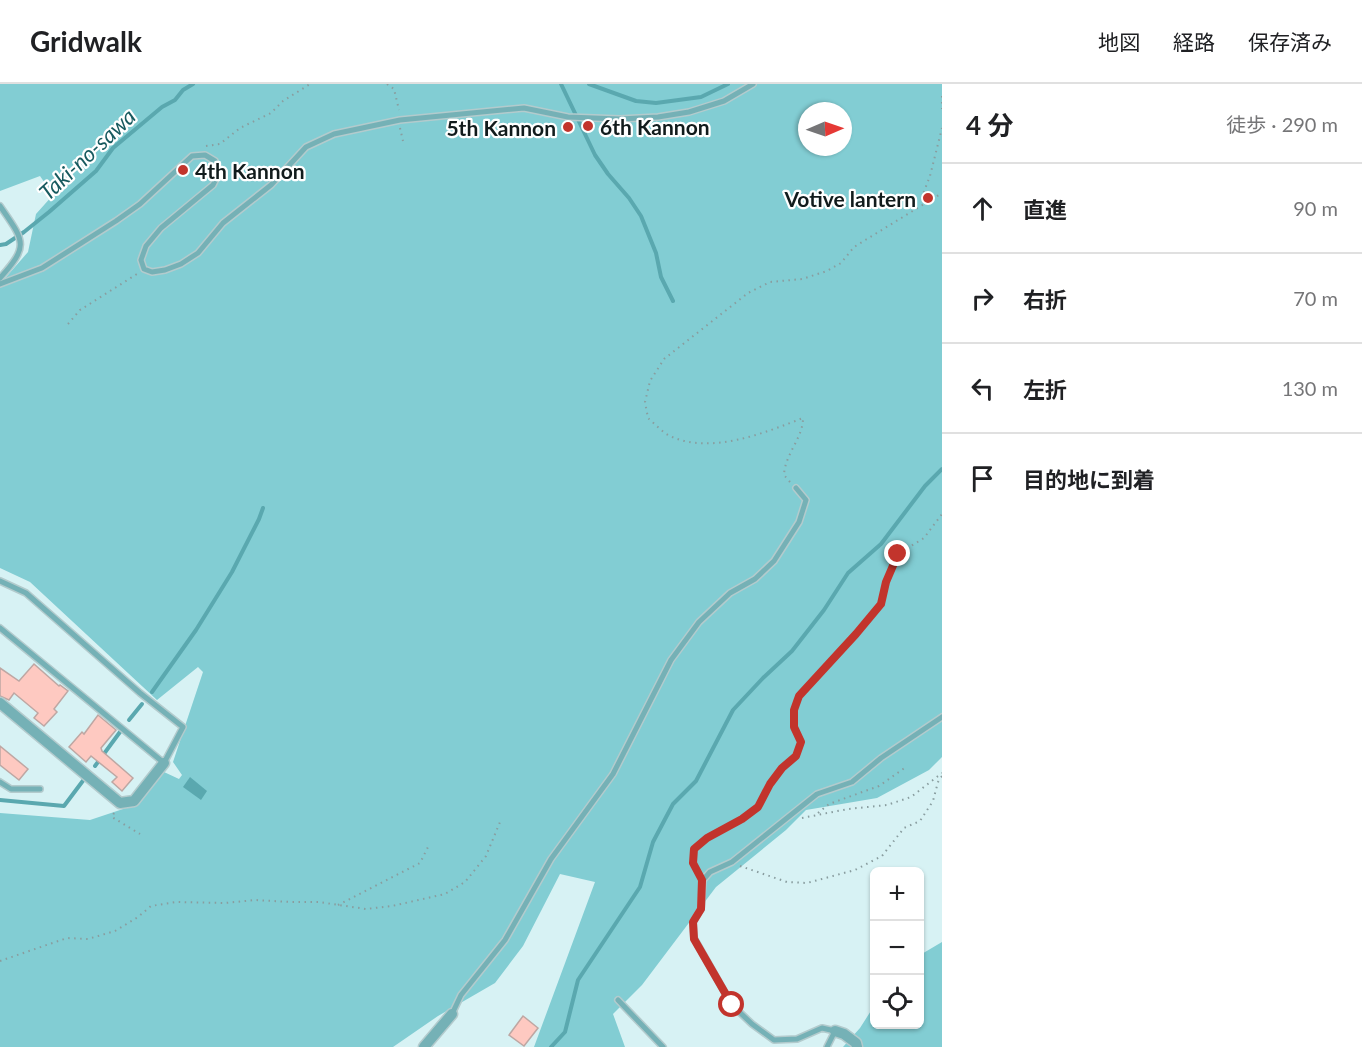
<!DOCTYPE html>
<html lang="ja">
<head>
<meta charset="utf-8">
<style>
	:root { --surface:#fff; --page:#f6f6f6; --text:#202124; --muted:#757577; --line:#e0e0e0 }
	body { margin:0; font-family:Lato,"Noto Sans JP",sans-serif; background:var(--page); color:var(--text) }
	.controls { position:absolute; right:18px; bottom:18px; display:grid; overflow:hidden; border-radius:9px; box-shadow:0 2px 4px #0004 }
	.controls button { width:54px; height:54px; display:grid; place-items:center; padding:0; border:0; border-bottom:2px solid var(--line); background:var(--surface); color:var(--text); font:30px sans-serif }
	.compass { position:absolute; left:798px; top:18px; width:54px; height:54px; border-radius:50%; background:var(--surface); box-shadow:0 2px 4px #0004; rotate:88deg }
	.stop { position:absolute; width:18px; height:18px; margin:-14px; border:4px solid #c2342c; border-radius:50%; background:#fff }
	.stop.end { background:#c2342c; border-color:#fff; box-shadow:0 2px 6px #0008 }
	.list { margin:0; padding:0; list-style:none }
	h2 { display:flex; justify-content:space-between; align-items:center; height:78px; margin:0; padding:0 24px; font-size:26px }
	h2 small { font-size:20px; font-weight:400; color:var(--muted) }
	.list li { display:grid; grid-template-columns:39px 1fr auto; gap:18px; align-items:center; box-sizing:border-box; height:90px; padding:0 24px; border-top:2px solid var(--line) }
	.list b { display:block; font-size:22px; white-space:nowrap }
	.list em { font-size:20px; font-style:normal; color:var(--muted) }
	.icon { flex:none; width:33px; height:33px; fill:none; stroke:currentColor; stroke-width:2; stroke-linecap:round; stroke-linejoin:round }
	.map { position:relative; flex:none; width:942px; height:963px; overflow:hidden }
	header { display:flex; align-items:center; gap:36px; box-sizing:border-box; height:84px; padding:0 30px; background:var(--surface); border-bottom:2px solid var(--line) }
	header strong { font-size:28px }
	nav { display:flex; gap:33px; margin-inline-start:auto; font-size:21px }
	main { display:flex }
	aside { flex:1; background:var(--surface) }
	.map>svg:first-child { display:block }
</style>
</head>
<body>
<header>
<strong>Gridwalk</strong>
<nav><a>地図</a><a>経路</a><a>保存済み</a></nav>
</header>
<main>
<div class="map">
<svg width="942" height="963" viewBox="0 0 942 963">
	<rect width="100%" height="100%" fill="#d7f2f4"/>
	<g fill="#82cdd3" fill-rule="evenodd">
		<path d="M0 0H942V673L929 686 877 714 806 726 786 746 716 803 642 901 613 930 625 963H534L595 798 560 790 523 862 495 899 438 932 393 963H0V729L90 736 138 720 164 688 179 695 182 691 173 678 203 588 198 583 157 616 30 498 0 484V200L28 168 36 130 53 111 40 92 0 107ZM807 27H843V63H807Z"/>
		<polygon points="942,858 942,963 843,963 860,944 874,922 874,940 920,940 920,871"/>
	</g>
	<polygon fill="#5aa8af" points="190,693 207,707 201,716 183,703"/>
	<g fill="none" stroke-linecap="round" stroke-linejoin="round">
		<g stroke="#5aa8af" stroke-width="4">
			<polyline points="561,0 595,71 608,90 629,114 641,132 656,169 661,193 673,217"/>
			<polyline points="589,0 636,17 656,19 701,13 728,0"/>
			<polyline points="0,161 6,160 24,148 49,128 96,87 113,64 162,23 175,16 183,6 193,0"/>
			<polyline points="152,608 196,546 232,488 259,435 263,424"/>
			<polyline points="129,636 142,620"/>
			<polyline points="95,682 120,648"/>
			<polyline points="0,716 64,722 85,694"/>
			<polyline points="551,963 565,948 578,896 640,803 653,758 673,720 696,697 733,626 763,594 792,567 824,526 848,489 881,460 925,402 942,385"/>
		</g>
	</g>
	<g fill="#fec9c1" stroke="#bea7a3" stroke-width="1.5">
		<polygon points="34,580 59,602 60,601 68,607 54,625 57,628 44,642 34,634 38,629 14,609 9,616 0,612 0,584 19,597"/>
		<polygon points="98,631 116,646 101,664 102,667 133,694 122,707 112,698 117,693 91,672 86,678 69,663 82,648 84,650"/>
		<polygon points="0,662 28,685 19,696 0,681"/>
		<polygon points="523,932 538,944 524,962 509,951"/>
	</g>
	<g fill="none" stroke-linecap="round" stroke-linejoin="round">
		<g stroke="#b3cbcd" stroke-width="8">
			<g id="lane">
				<path d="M0 122C24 157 30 161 0 194"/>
				<polyline points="0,200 42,184 116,137 140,120 192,72 205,71 215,77 218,91 213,101 161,144 146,162 141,176 144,185 152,188 165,186 181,180 198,169 223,139 271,101 306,63 334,50 400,36 524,24 568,33 620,35 658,33 689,28 724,17 753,0"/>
				<polyline points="0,497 26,509 140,609 183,643 164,679 0,544"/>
				<polyline points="0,698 11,705 40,705"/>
				<polyline points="618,916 663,963"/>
				<polyline points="452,930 461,911 505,856 551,775 613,690 671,576 699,538 730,509 755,495 774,477 799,438 806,416 796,404"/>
				<polyline points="827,963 835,947 822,944 797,955 774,956 752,940 732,921 694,854 693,838 701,825 703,796 710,788 732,778 817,710 852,698 881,674 942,633"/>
			</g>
		</g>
		<g stroke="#b3cbcd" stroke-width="13">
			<g id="street">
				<polyline points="0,619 120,719 134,717 164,679"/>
				<polyline points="835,947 844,950 856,959 857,963"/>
				<polyline points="424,963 452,930"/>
			</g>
		</g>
		<g stroke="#899d9f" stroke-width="2" stroke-dasharray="1.5 4.5" stroke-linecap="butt">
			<polyline points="387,0 394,5 399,26"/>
			<polyline points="942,12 942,25"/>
			<polyline points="400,44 403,57"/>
			<polyline points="206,62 220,60 240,44 271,29 283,17 310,0"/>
			<polyline points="928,119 923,110 930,92 942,44"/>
			<polyline points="68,240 80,226 137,190"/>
			<path d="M790 398 784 391C785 370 803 354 803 334 764 349 711 371 670 352 662 348 655 340 648 334L645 318 650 297 664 275 748 209 770 198 802 195 827 187 841 179 854 163 942 109"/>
			<polyline points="114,729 112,733 140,750"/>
			<polyline points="818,729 829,720 879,702 906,683"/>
			<polyline points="802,734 848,725 887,721 911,713 942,689"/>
			<polyline points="740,782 787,798 807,799 855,786 882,772 904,744 920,737 933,717 938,698 942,692"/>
			<polyline points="698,787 693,779 695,765 707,754 742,735 758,723 770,700 782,684 796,672 801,658 794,643 794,626 799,612 857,550 881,520 886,498 898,470 924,454 942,430"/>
			<polyline points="338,821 420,779 428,763"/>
			<polyline points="0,877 67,854 88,855 115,847 138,833 151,822 176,818 225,819 255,816 292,818 319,818 366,825 392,822 445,810 465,798 486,772 500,738"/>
		</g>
		<use href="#lane" stroke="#75b1b6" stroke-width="5"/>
		<use href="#street" stroke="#75b1b6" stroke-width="10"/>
	</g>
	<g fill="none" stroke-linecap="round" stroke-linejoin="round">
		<polyline stroke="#c2342c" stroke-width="8" points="732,921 694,855 693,838 701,825 702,796 693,779 694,765 707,754 742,735 758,723 770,700 782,684 796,672 801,658 794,643 794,626 799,612 856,550 881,520 886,498 898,470"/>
	</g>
	<g fill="#c2342c" stroke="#fff" stroke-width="2">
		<circle cx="588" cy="42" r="6"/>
		<circle cx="568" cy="43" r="6"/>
		<circle cx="183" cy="86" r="6"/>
		<circle cx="928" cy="114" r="6"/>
	</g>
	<g text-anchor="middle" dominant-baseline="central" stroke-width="4.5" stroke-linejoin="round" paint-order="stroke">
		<g font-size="21" font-weight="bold" fill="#111b1c" stroke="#fff" text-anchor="start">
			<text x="600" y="42">6th Kannon</text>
			<text x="556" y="43" text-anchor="end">5th Kannon</text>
			<text x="195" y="86">4th Kannon</text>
			<text x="916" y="114" text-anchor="end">Votive lantern</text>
		</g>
		<g font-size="22" font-style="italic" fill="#175a5f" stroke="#fff">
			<text transform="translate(87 70) rotate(-43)">Taki-no-sawa</text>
		</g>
	</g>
</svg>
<div class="controls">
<button>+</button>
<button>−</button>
<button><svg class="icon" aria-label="locate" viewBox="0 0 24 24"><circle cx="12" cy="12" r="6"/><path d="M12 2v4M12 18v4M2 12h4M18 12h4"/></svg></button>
</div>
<svg class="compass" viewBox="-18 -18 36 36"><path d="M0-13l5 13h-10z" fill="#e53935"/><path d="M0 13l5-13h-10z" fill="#757577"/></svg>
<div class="stop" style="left:732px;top:921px"></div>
<div class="stop end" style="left:898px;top:470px"></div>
</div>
<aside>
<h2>4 分<small>徒歩 · 290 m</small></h2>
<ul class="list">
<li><svg class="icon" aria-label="ahead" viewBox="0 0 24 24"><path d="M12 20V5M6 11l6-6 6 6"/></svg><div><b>直進</b></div><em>90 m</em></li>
<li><svg class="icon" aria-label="right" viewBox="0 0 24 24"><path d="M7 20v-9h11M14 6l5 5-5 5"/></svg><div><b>右折</b></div><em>70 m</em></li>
<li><svg class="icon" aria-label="left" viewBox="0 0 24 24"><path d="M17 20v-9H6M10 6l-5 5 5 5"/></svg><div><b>左折</b></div><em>130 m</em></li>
<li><svg class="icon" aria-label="arrive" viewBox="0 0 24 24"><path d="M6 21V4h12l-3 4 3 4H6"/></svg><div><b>目的地に到着</b></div></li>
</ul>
</aside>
</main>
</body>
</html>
